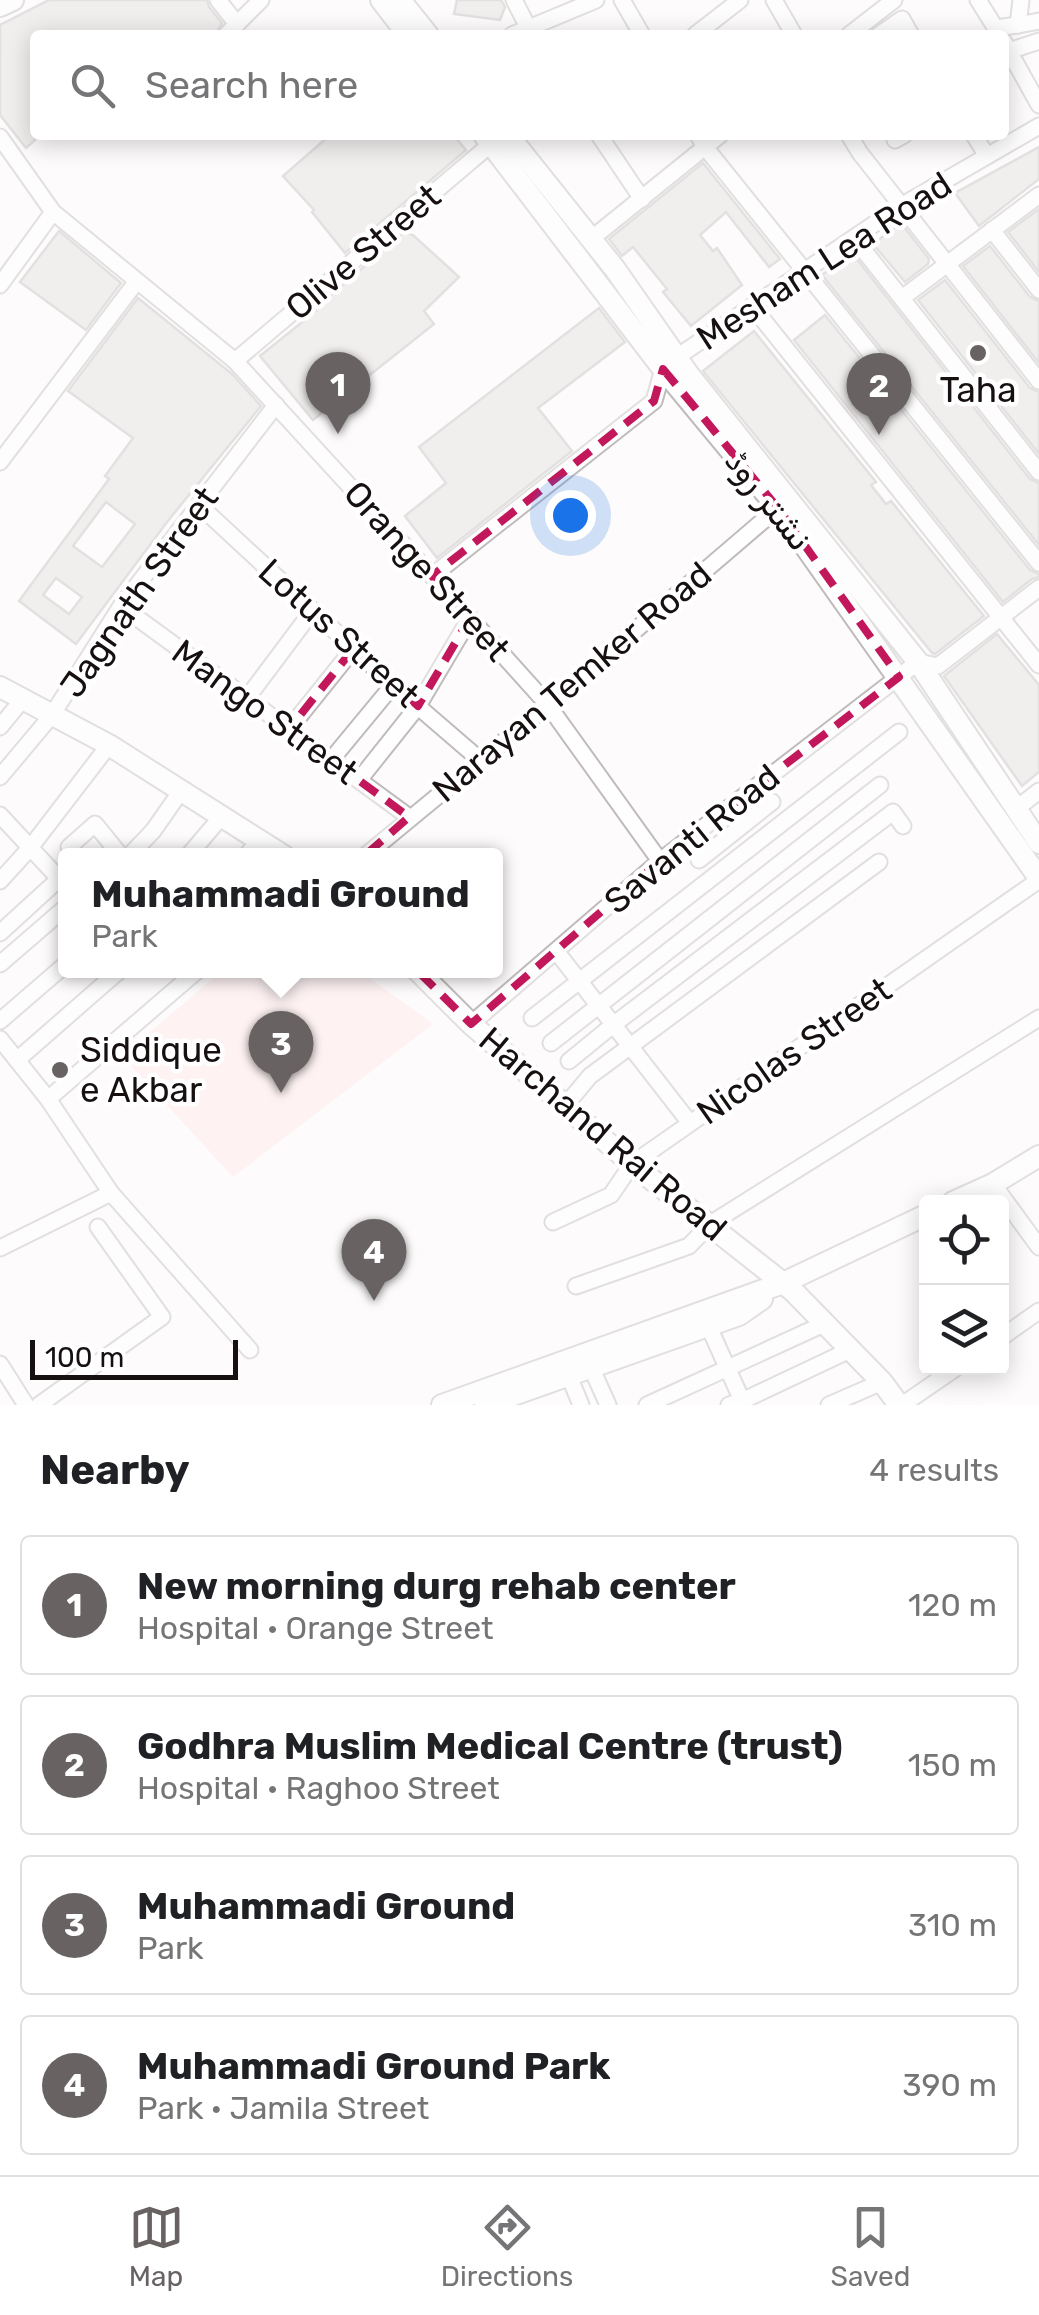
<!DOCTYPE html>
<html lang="en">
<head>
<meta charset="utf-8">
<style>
	:root { --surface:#fff; --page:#f6f6f6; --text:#202124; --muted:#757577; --line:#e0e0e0; --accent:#686263 }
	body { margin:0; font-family:Rubik,"Noto Naskh Arabic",sans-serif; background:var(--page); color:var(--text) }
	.controls { position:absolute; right:30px; bottom:30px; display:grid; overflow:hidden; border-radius:10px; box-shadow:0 5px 25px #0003 }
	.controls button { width:90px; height:90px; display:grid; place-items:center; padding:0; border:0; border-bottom:2px solid var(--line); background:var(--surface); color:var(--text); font:50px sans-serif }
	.scale { position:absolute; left:30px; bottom:25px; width:208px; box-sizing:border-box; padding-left:10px; border:5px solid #171011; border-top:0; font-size:28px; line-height:35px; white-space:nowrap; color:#171011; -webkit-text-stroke:8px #fff; paint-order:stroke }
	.you { position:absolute; left:570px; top:515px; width:35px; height:35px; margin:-25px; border:8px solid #fff; border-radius:50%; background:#1a73e8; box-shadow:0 0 0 15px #1a73e833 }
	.badge { display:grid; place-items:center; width:65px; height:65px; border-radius:50%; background:var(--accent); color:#fff; font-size:32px; font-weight:700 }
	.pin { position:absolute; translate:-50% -82px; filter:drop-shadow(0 2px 5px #0008) }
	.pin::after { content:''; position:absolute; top:52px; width:35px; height:30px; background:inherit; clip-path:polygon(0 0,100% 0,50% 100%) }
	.popup { position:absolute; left:58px; top:848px; width:445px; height:130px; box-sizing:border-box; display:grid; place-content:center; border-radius:10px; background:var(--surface); filter:drop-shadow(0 2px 8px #0005); font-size:32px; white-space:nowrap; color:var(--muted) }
	.popup b { font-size:38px; color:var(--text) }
	.popup::after { content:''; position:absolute; left:50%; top:100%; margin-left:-20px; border:20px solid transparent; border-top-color:var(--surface) }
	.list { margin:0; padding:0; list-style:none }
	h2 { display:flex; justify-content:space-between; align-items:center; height:130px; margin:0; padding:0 40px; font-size:42px }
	h2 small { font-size:32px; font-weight:400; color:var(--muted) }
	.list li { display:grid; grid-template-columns:65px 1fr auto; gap:30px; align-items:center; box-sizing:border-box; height:140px; margin:0 20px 20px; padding:0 20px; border:2px solid var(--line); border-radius:10px }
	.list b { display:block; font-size:38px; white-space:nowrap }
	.list p { margin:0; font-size:32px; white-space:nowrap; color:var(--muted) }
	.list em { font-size:32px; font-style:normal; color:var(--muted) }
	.icon { flex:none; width:55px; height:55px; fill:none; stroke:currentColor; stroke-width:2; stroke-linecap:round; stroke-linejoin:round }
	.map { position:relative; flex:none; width:1039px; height:1405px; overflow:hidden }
	.search { position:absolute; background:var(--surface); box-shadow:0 5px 25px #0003; left:30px; right:30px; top:30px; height:110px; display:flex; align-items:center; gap:25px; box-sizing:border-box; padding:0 35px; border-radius:10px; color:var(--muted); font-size:38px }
	.sheet { height:770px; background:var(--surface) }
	nav { display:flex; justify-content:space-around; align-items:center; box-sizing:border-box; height:140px; border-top:2px solid var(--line); background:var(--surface); font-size:28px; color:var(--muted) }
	nav a { display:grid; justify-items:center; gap:5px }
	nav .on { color:var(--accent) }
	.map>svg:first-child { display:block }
</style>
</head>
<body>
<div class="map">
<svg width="1039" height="1405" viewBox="0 0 1039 1405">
	<rect width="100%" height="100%" fill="#fdfbfb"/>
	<polygon fill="#fee6e8" points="222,971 360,971 433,1024 233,1177 122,1056"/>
	<g fill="#e3dede" stroke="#c3bfc0" stroke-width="2.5" fill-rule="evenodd">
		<polygon points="49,0 207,0 209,7 222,23 215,35 35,35 35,140 26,148 0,115 0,25"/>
		<polygon points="457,0 501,0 505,7 500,20 454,14"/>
		<polygon points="330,135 453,135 466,150 345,253 312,212 314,210 283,176"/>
		<polygon points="1039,147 1039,179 979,226 955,193"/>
		<polygon points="703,163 780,259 769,267 726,212 700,235 713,251 717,248 742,285 691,326 663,292 667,289 633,247 622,256 609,239"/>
		<polygon points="1039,209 1039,272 1008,232"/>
		<polygon points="901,223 929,259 928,264 905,282 873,244"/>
		<polygon points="59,231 121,283 86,330 20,282"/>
		<polygon points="404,232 413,235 459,277 424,311 434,324 313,420 260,356 316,311 315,309"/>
		<polygon points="990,246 1030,297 1039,301 1039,363 963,266"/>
		<polygon points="852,253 1030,479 1039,483 1039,545 822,275"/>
		<polygon points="945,280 1030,388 1039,392 1039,454 918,300"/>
		<path d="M138 298 232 374 261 406 167 522 76 644 19 601 109 479 105 476 133 438 68 391ZM106 502 135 524 102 567 73 546ZM56 578 82 597 69 614 43 595Z"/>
		<polygon points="599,308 625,342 538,408 572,451 437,558 405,516 446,483 419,447"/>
		<polygon points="825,315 1030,570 1039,574 1039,577 1032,579 1003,602 794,340"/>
		<polygon points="754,331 876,482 871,485 886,504 891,501 984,616 935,654 932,653 703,371"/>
		<polygon points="997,634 1039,685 1039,772 1022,786 944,676"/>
	</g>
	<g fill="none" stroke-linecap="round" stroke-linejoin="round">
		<g stroke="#c0bcbd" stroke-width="19">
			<g id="minor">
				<polyline points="218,0 237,24"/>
				<polyline points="514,0 532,35"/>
				<polyline points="622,0 642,35"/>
				<polyline points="774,0 794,35"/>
				<polyline points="978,0 1000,35"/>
				<polyline points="1018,25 1039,21"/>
				<polyline points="996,28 1018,25 1021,0"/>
				<polyline points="226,35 261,0"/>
				<polyline points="512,35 596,0"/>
				<polyline points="695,35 740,0"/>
				<polyline points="849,35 894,0"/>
				<polyline points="879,35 902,19 911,35"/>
				<polyline points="1004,42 1039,105"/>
				<polyline points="1009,51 1039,41"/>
				<polyline points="599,135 642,199"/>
				<polyline points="698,135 705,147 1039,563"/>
				<polyline points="849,135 860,153 1039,381"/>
				<polyline points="974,135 987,156"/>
				<polyline points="0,137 53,212 235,361 432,576 548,705 660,861"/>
				<polyline points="895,140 904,135"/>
				<polyline points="992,230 1039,290"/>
				<polyline points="854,238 1039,472"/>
				<polyline points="591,239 720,135"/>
				<polyline points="0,285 53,212"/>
				<polyline points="902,298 1039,195"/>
				<polyline points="752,306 1039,665"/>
				<polyline points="235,361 491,144"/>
				<polyline points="0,462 137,281"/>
				<polyline points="199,505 393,685 480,760"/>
				<polyline points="432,576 654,401 663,369 677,357 901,206 1039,126"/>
				<polyline points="121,606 409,817"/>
				<polyline points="247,698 313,610"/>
				<polyline points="0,727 23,699"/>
				<polyline points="289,729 354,648"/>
				<polyline points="331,760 393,685"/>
				<polyline points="0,777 52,715 121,606 276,405"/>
				<polyline points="359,780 418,706 470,618"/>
				<polyline points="1016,809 1039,791"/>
				<polyline points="0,815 66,886"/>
				<polyline points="69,847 95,824 121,856"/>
				<polyline points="129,856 153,831 181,791"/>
				<polyline points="188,856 222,816"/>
				<polyline points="246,856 260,840"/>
				<polyline points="365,856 548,705 778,508"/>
				<polyline points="699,860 772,802"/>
				<polyline points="0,881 30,848 109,745"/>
				<polyline points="0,933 59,879"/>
				<polyline points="556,951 690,1123"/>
				<polyline points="0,964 66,907"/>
				<polyline points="532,1018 899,732"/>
				<polyline points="0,1021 66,964"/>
				<polyline points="471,1024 660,861 918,662 938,666 1039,588"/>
				<polyline points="0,1039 48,1099 111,1193 250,1350"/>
				<polyline points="551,1043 880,785"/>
				<polyline points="17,1060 120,970"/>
				<polyline points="569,1061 613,1025 893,812 903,826"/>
				<polyline points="48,1099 198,970"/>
				<polyline points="565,1106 590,1076 879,862"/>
				<polyline points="993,1184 1039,1247"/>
				<polyline points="553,1222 611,1195 632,1164 1039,880"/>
				<polyline points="0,1248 111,1193"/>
				<polyline points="576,1286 689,1246 710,1224 1039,1018"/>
				<polyline points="709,1327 744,1405"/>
				<polyline points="1002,1337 1039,1311"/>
				<polyline points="0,1364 26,1405"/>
				<polyline points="591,1367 608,1405"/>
				<polyline points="569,1376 581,1405"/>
				<polyline points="39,1405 162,1317 98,1227"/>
				<polyline points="647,1405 826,1323"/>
				<polyline points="729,1405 742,1401 852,1349"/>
				<polyline points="829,1405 882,1382"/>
				<polyline points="902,1405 956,1368"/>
			</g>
		</g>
		<g stroke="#c0bcbd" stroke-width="24">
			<g id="major">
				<polyline points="381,0 408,35"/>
				<polyline points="400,0 428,35"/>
				<polyline points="0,6 13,0"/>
				<polyline points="484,135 663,369 778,508 1039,878"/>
				<polyline points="508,135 615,269 689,375 918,662 1039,843"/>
				<polyline points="0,687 109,745 284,856"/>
				<polyline points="417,970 471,1024 632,1164 793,1291 882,1382 899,1405"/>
				<polyline points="953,1202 993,1184 1039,1156"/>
				<polyline points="442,1405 783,1283 926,1215"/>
				<polyline points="485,1405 739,1315 762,1299"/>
			</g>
		</g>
		<use href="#minor" stroke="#fffefe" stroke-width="15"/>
		<use href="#major" stroke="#fffefe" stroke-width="20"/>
	</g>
	<path d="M0 0H1039V1405H0ZM663 369 778 508 899 677 660 861 471 1024 331 885 409 817 289 729 354 648 418 706 470 618 432 576 654 401Z" fill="#fdfbfb" fill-opacity=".55" fill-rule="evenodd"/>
	<path fill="none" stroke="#c2185b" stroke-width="8" stroke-dasharray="20 12" stroke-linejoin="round" d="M663 369 778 508 899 677 660 861 471 1024 331 885 409 817 289 729 354 648 418 706 470 618 432 576 654 401Z"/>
	<g fill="#686263" stroke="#fff" stroke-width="4">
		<circle cx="978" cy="353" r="10"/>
		<circle cx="60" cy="1070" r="10"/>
	</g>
	<g text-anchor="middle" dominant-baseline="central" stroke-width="9" stroke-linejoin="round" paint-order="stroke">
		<g font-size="35" fill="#171011" stroke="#fff">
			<text transform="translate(363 252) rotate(-40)">Olive Street</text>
			<text transform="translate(824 261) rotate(-33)">Mesham Lea Road</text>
			<text transform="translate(769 500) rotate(52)">نشتر روڈ</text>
			<text transform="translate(427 571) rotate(48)">Orange Street</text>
			<text transform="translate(139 592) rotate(-55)">Jagnath Street</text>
			<text transform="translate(339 633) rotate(42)">Lotus Street</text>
			<text transform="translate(572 682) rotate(-40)">Narayan Temker Road</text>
			<text transform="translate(265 712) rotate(36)">Mango Street</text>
			<text transform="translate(692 839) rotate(-39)">Savanti Road</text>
			<text transform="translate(794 1051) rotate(-35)">Nicolas Street</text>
			<text transform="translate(603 1134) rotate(40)">Harchand Rai Road</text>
		</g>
		<g font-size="35" fill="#171011" stroke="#fff">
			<text x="978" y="390">Taha</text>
			<text x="80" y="1050" text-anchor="start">Siddique<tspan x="80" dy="40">e Akbar</tspan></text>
		</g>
	</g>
</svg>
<div class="controls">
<button><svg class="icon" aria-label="locate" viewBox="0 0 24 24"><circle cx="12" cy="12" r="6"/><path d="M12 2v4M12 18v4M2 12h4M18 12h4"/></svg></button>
<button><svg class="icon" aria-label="layers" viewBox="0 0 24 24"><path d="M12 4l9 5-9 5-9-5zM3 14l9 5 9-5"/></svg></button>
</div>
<div class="scale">100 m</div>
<div class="you"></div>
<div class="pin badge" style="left:338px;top:434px">1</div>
<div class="pin badge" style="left:879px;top:435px">2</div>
<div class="pin badge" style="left:281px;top:1093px">3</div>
<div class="popup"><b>Muhammadi Ground</b>Park</div>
<div class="pin badge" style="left:374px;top:1301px">4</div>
<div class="search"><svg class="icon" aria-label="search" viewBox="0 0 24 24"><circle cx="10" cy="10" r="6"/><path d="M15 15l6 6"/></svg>Search here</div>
</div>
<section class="sheet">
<h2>Nearby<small>4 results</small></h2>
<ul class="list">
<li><span class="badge">1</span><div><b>New morning durg rehab center</b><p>Hospital · Orange Street</p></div><em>120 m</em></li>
<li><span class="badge">2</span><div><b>Godhra Muslim Medical Centre (trust)</b><p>Hospital · Raghoo Street</p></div><em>150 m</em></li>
<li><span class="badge">3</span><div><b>Muhammadi Ground</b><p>Park</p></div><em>310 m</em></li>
<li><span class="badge">4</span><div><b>Muhammadi Ground Park</b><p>Park · Jamila Street</p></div><em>390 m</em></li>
</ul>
</section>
<nav>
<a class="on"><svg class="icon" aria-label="map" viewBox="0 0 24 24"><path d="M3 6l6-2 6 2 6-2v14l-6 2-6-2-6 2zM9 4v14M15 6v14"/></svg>Map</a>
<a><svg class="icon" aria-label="directions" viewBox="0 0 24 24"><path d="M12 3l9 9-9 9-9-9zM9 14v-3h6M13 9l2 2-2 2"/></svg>Directions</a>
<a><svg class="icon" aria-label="saved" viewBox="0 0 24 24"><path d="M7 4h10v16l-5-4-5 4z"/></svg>Saved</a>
</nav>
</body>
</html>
